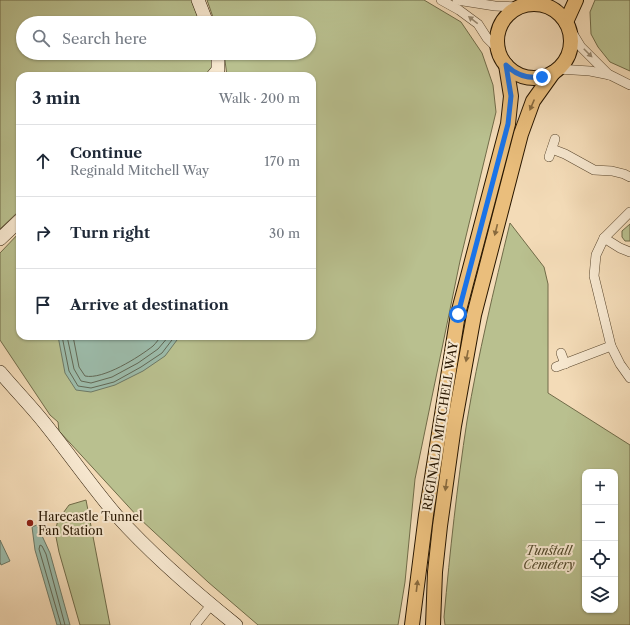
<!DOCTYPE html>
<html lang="en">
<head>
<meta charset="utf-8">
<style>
	:root { --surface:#fff; --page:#f6f6f7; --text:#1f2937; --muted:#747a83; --line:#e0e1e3 }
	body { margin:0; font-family:"Libre Caslon Text",serif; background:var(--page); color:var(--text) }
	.controls { position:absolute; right:12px; bottom:12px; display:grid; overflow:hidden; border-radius:8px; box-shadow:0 1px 3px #0004 }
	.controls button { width:36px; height:36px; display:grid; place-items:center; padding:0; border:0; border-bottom:1px solid var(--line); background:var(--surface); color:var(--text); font:20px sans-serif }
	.stop { position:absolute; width:12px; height:12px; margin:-9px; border:3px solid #1a73e8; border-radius:50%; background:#fff }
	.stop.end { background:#1a73e8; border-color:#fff; box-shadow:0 1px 4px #0008 }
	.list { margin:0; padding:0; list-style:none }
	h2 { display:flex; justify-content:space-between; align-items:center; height:52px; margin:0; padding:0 16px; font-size:17px }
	h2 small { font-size:13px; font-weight:400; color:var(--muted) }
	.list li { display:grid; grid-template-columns:26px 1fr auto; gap:12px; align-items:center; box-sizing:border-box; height:72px; padding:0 16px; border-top:1px solid var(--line) }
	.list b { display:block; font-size:15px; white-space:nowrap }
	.list p { margin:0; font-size:13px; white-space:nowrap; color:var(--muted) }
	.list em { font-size:13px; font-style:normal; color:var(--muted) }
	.icon { flex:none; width:22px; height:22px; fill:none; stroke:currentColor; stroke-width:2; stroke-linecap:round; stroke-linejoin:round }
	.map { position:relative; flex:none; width:630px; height:625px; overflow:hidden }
	.search { position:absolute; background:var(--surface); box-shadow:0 1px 3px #0004; left:16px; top:16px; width:300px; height:44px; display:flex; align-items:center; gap:10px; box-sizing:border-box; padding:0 14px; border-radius:22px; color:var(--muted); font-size:15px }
	.panel { position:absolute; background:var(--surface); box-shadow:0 1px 3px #0004; left:16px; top:72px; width:300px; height:268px; border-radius:12px }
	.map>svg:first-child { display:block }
</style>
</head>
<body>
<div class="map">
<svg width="630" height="625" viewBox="0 0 630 625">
	<rect width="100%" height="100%" fill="#f3dbb7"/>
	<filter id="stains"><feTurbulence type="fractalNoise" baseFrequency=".005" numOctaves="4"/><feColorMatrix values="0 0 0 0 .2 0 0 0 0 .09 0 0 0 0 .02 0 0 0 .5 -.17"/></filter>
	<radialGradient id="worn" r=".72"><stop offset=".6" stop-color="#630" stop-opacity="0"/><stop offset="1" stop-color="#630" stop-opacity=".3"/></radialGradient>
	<g fill="#b9c08f" stroke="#706b48" fill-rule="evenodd">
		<path d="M0 0H195L204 23H23V53H214C215 61 213 72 206 76H20V210L0 229Z"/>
		<polygon points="207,0 424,0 461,22 482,53 493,85 496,112 460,261 415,479 405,582 398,625 258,625 208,582 139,518 59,431 58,422 50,415 0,340 0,253 20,232 20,336 312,336 312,76 227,76 224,53 309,53 309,23 215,23"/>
		<polygon points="595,0 630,0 630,71 610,62 598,47 591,34 590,12"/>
		<path d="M510 223 544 267 548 284V393L630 445V625H445L444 617C450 551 457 486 467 421 478 355 494 289 510 223ZM585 472H615V610H585Z"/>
		<polygon points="630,224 630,241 625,241 622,237 622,231"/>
		<polygon points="86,500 110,625 80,625 59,552 55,532 58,520 69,505"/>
	</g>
	<g fill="#9cbbaa" stroke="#6d7966">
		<polygon points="58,336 180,336 165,356 143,371 115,385 91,392 76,390 65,373"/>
		<polygon points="37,525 50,553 70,625 57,625 35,550 32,527"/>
		<polygon points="0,540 10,561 1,565 0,562"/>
	</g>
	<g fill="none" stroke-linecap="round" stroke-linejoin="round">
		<g stroke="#626855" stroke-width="1">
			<polyline points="62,336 69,371 78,386 91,388 114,382 141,367 162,353 175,336"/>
			<polyline points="67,336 74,369 81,381 91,383 112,377 138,363 158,349 169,336"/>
			<path d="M73 336 79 367 85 376C103 380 139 357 153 346 156 343 159 339 161 336"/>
			<polyline points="61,625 39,549 40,545 42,546 46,554 65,625"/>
		</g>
		<g stroke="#5a472e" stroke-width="10">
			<g id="street">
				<polyline points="441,0 459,10 478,24 487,38 498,49"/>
				<polyline points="457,0 495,6 519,7"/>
				<polyline points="570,29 581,47 609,75"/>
				<polyline points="558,69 590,71 610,75 630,85"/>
				<polyline points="552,149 565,154 594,170 612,171 624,174 630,177"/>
				<polyline points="549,157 555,139"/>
				<polyline points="630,212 604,238 596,255 594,276 611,346 620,364 630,378"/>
				<polyline points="604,238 620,248 630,252"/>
				<polyline points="561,353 565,364"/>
				<polyline points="556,367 611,346"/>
				<polyline points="195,625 211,605"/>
			</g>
		</g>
		<g stroke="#271600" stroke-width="14">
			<g id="secondary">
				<polyline points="198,0 207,23"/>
				<polyline points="213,76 218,70 218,53"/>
				<polyline points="0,239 20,220"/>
				<path d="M0 372C15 390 32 407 46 425 70 455 92 487 117 516 152 555 195 592 236 625"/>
			</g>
		</g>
		<g stroke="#271600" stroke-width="16">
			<g id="primary">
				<circle cx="534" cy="41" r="37"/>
				<polyline points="566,22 576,0"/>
				<polyline points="412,625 426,515 458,314 508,124 511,96 506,65"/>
				<polyline points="433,625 435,572 440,526 454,426 474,315 521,134 533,101 553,73"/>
			</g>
		</g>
		<use href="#street" stroke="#f7e8d0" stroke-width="9"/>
		<use href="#secondary" stroke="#f7e8d0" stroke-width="13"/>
		<use href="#primary" stroke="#eabe7c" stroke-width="14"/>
	</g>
	<defs><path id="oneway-solid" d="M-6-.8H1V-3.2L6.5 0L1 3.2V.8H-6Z"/></defs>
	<g fill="#998a72">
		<use href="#oneway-solid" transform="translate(473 20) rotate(-142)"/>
		<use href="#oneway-solid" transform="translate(588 53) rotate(45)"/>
	</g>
	<g fill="#886a3e">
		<use href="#oneway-solid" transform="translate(532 105) rotate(113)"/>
		<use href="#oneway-solid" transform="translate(496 230) rotate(104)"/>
		<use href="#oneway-solid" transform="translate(467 356) rotate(101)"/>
		<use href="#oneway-solid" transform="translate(446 485) rotate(98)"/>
		<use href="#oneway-solid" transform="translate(417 586) rotate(-83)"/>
	</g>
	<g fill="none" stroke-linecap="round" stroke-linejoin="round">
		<path stroke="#1a73e8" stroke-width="5" d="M458 314 508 124 511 96 506 65C516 75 528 79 542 77"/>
	</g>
	<circle fill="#8f2418" stroke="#f7e8d0" stroke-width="1.5" cx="30" cy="523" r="4"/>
	<g text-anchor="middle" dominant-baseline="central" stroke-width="4" stroke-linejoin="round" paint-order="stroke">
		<g font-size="12" fill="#271600" stroke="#f7e8d0">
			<text transform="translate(440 426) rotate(-81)">REGINALD MITCHELL WAY</text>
		</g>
		<g font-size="12" fill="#271600" stroke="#f7e8d0" text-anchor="start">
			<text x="38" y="516">Harecastle Tunnel<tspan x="38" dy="14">Fan Station</tspan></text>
		</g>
		<g font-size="12" font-style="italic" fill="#53492b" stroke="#f7e8d0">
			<text x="549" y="550">Tunstall<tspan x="549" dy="14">Cemetery</tspan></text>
		</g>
	</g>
	<rect width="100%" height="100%" filter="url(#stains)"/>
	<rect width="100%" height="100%" fill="url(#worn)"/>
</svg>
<div class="controls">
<button>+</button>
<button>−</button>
<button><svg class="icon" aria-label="locate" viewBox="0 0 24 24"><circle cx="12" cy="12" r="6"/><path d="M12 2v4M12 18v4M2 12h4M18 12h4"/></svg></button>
<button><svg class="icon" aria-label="layers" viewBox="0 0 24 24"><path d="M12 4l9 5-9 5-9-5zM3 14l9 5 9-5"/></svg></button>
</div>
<div class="stop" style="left:458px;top:314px"></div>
<div class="stop end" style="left:542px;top:77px"></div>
<div class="search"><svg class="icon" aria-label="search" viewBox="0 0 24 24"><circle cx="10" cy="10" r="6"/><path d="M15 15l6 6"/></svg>Search here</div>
<section class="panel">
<h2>3 min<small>Walk · 200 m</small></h2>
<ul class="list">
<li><svg class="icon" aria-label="ahead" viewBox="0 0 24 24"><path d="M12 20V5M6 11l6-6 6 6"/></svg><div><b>Continue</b><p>Reginald Mitchell Way</p></div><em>170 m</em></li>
<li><svg class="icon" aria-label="right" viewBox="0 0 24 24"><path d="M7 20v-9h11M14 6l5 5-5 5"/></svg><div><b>Turn right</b></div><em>30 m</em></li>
<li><svg class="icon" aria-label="arrive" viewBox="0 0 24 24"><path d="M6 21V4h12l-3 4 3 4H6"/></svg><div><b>Arrive at destination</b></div></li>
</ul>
</section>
</div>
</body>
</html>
